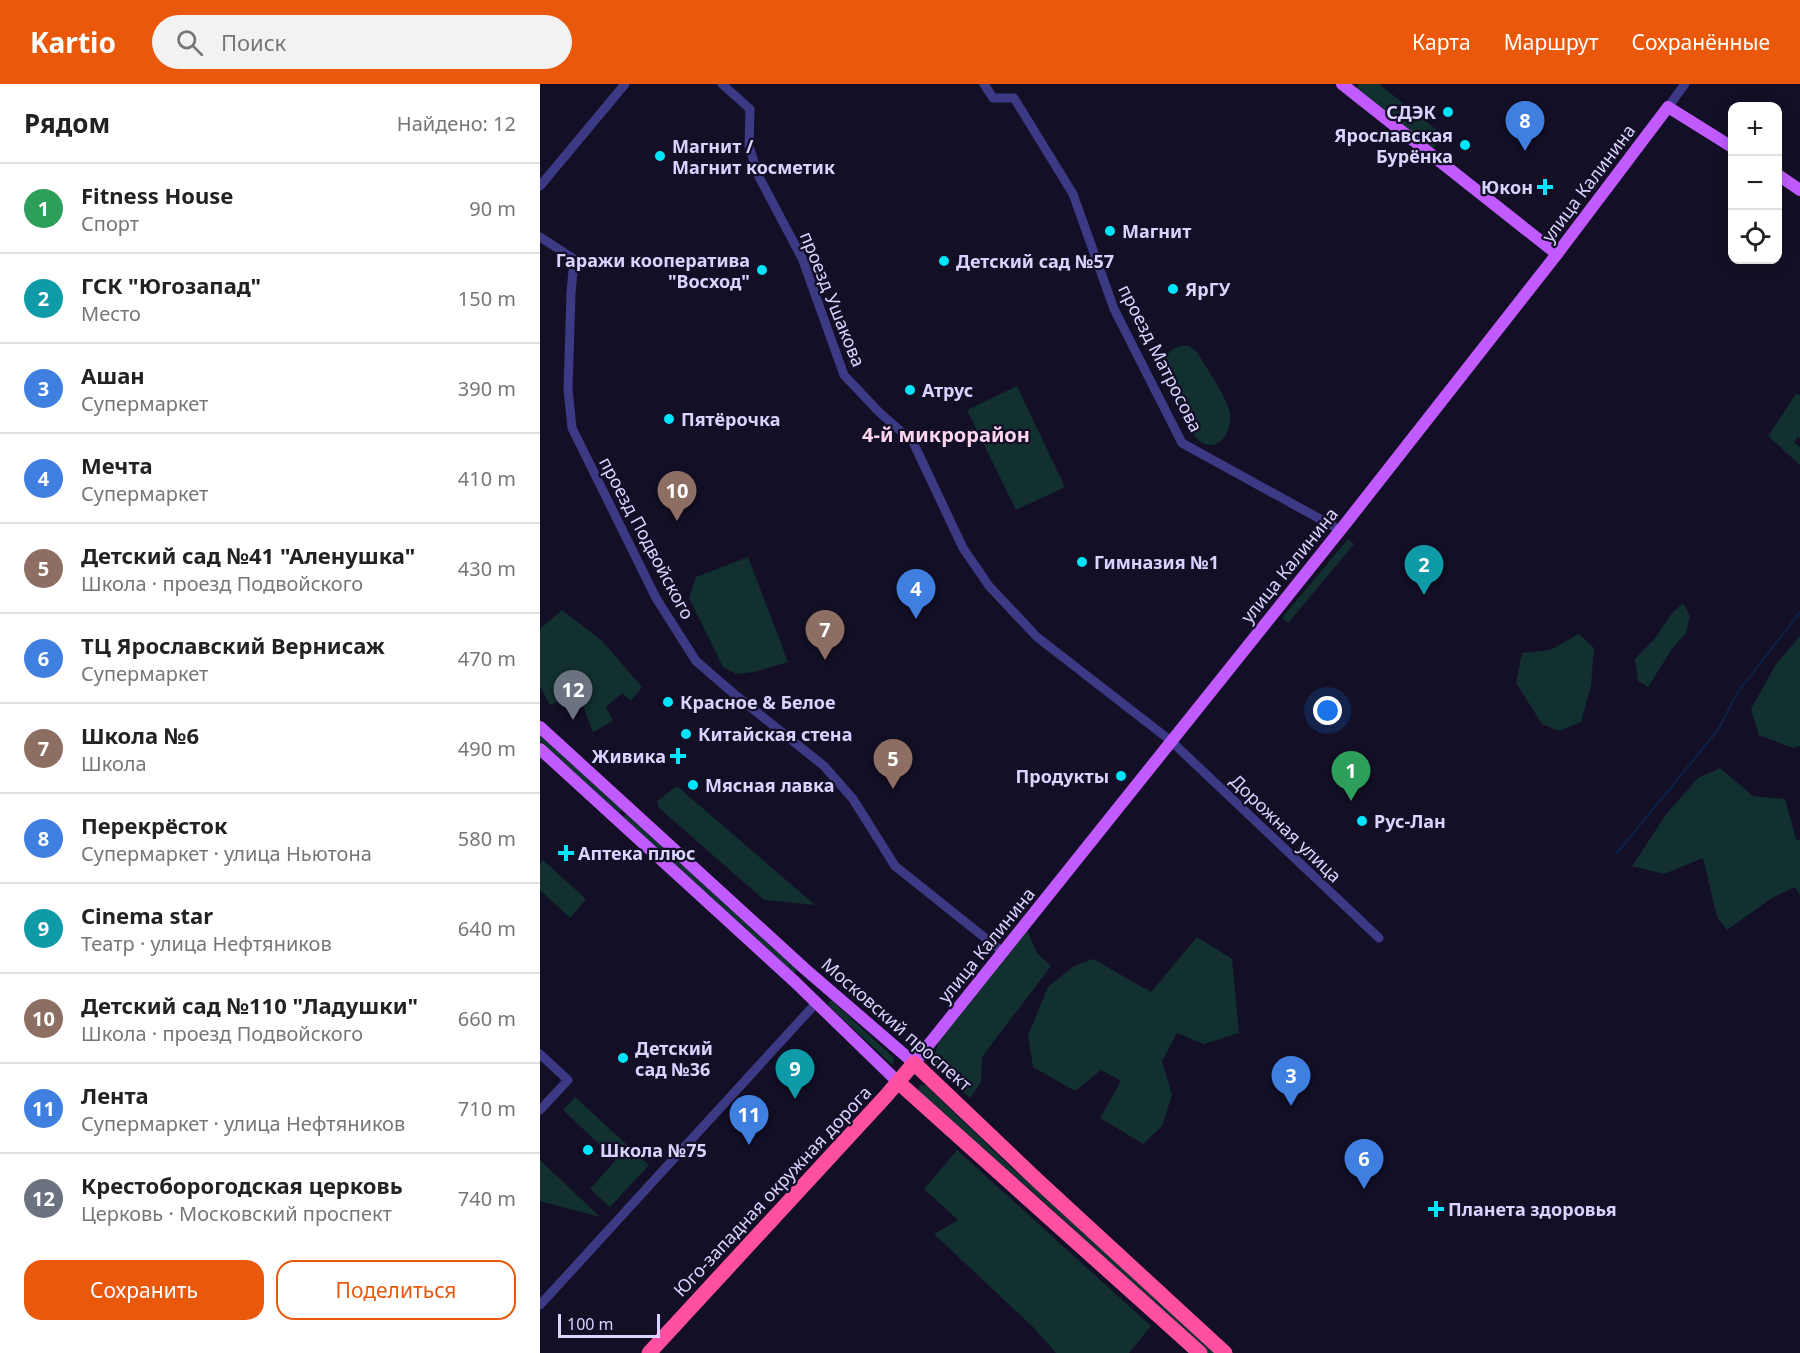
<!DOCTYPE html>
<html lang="ru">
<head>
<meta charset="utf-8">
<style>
	:root { --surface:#fff; --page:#f2f2f2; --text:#222; --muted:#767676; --line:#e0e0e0; --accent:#ea580c }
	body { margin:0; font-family:"Noto Sans",sans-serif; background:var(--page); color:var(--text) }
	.controls { position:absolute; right:18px; top:18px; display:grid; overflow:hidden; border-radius:12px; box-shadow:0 3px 15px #0003 }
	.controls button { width:54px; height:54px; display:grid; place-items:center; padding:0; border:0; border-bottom:2px solid var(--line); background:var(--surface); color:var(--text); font:30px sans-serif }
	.scale { position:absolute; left:18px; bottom:15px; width:102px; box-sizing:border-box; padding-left:6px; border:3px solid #d9d4ff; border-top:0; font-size:16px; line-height:21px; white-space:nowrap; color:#d9d4ff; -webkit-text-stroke:4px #130f26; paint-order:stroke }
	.you { position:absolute; left:788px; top:627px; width:21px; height:21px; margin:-15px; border:4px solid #fff; border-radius:50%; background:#1a73e8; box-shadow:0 0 0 9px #1a73e833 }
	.badge { display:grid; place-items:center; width:39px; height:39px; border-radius:50%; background:var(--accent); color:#fff; font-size:20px; font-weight:700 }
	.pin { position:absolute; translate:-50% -50px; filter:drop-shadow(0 2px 3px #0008) }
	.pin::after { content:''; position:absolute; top:32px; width:21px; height:18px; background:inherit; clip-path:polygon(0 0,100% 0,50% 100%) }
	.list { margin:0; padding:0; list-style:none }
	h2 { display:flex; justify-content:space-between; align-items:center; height:78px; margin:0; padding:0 24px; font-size:26px }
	h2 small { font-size:20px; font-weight:400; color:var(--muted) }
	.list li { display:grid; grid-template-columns:39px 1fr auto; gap:18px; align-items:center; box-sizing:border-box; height:90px; padding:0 24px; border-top:2px solid var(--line) }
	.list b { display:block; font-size:22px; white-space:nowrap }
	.list p { margin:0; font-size:20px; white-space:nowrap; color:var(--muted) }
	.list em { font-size:20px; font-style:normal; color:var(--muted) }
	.actions { display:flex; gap:12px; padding:18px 24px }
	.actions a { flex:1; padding:14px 0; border:2px solid var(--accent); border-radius:18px; text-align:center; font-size:21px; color:var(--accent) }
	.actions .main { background:var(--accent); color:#fff }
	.icon { flex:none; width:33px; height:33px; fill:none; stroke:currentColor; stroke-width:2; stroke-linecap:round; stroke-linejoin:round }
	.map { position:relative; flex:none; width:1260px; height:1269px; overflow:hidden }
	header { display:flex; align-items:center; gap:36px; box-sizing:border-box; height:84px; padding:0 30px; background:var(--accent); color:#fff }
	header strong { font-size:28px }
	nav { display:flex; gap:33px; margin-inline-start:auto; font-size:21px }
	.search { width:420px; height:54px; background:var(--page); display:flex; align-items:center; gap:15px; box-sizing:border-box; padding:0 21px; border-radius:33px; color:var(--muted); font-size:22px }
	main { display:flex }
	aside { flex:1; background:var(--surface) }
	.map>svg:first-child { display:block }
</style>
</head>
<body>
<header>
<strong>Kartio</strong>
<div class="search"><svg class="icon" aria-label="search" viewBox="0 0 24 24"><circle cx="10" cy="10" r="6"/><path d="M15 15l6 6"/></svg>Поиск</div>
<nav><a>Карта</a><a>Маршрут</a><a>Сохранённые</a></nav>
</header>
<main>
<aside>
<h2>Рядом<small>Найдено: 12</small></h2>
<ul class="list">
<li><span class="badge" style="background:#2e9e5b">1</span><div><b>Fitness House</b><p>Спорт</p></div><em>90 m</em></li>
<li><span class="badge" style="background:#0f9aa8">2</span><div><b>ГСК &quot;Югозапад&quot;</b><p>Место</p></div><em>150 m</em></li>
<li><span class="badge" style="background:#3f7fe0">3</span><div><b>Ашан</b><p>Супермаркет</p></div><em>390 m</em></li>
<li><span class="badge" style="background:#3f7fe0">4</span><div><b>Мечта</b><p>Супермаркет</p></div><em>410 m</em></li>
<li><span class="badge" style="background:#8d6e63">5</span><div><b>Детский сад №41 &quot;Аленушка&quot;</b><p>Школа · проезд Подвойского</p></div><em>430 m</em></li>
<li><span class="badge" style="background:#3f7fe0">6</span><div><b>ТЦ Ярославский Вернисаж</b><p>Супермаркет</p></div><em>470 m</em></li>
<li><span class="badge" style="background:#8d6e63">7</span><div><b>Школа №6</b><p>Школа</p></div><em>490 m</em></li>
<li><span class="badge" style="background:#3f7fe0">8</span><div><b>Перекрёсток</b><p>Супермаркет · улица Ньютона</p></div><em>580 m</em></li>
<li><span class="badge" style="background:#0f9aa8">9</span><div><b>Cinema star</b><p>Театр · улица Нефтяников</p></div><em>640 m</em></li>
<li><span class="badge" style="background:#8d6e63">10</span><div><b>Детский сад №110 &quot;Ладушки&quot;</b><p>Школа · проезд Подвойского</p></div><em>660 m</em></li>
<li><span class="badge" style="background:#3f7fe0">11</span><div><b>Лента</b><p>Супермаркет · улица Нефтяников</p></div><em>710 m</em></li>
<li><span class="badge" style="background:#6b7280">12</span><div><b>Крестоборогодская церковь</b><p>Церковь · Московский проспект</p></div><em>740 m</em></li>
</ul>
<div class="actions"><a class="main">Сохранить</a><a>Поделиться</a></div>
</aside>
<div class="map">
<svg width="1260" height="1269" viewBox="0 0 1260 1269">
	<rect width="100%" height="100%" fill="#130f26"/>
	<g fill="#12302f">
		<polygon points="819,0 839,0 903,51 893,65 815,6"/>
		<path d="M640 262H649L657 268C667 285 682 306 689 325 695 344 679 373 658 356 650 348 645 334 640 324 630 303 608 274 640 262Z"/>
		<polygon points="477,302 525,403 476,426 427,326"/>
		<polygon points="1256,310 1260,311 1260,354 1257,353 1254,358 1260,363 1260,381 1228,352"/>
		<polygon points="808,455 814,460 748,539 742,534"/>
		<polygon points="208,473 248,578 214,588 196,590 183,583 149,514 156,493"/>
		<polygon points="1143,519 1150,532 1146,549 1132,565 1108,603 1098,597 1095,575 1116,553 1132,529"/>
		<polygon points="22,526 62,557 102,603 91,617 82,609 66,623 73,637 53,648 38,608 10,621 0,602 0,545"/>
		<polygon points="1039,550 1054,564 1051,601 1041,638 1019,647 1002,640 976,599 982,569 1010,566"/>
		<polygon points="1260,552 1260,662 1253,664 1219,651 1211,625 1236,580"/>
		<polygon points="0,651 82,726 79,729 0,657"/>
		<polygon points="1180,684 1213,712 1245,715 1256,755 1260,757 1260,811 1255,803 1232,814 1187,846 1177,833 1163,774 1124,790 1092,782 1127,729 1158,694"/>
		<polygon points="137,702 275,821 224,816 119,724 117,717"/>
		<polygon points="86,730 257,886 254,889 83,733"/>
		<polygon points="3,776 46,815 30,834 0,806 0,780"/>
		<polygon points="487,846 497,869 511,882 442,973 441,998 430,1014 392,981 399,956"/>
		<polygon points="657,853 692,875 699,949 664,960 637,949 622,977 632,1011 622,1042 603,1060 560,1034 581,997 561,986 535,1007 493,983 488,952 508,903 534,882 553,875 611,908"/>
		<polygon points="289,917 292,917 354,974 353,980 350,979 288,921"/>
		<polygon points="380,1001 385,1001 389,1004 457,1070 676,1269 668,1269 503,1117 383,1012 378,1005"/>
		<polygon points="35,1013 109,1081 70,1123 50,1105 76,1076 23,1026"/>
		<polygon points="417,1066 611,1242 589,1269 516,1269 493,1243 394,1150 418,1136 384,1105"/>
		<polygon points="0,1076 60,1133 0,1117"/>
	</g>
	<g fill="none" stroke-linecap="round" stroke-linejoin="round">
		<polyline stroke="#0c2248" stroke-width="2" points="1077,769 1178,646 1197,609 1260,528"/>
		<g stroke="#3d3a85" stroke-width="9">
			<polyline points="182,0 210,25 209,62 218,91 262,174 304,291 339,328 373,358 423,464 449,502 497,553 631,657 839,854"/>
			<polyline points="444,0 453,14 474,14 533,110 574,225 642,359 800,446"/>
			<polyline points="1128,23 1145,0"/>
			<polyline points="0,102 85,0"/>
			<polyline points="0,153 34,175 31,209 28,305 32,344 116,514 156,577 193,609 284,682 299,699 313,715 355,782 464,869"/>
			<polyline points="0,970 28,996 0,1026"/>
			<polyline points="0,1221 277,918"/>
		</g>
		<g stroke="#c25bff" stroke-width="12">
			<polyline points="802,0 1017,170"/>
			<polyline points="1238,91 1260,106"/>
			<polyline points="0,643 265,885 374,979 806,439 1017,170 1128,23 1192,63"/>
			<polyline points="0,665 254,897 358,998"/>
		</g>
		<g stroke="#ff4fa3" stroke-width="15">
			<polyline points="358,998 660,1269"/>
			<polyline points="109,1269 346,1012 374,979 498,1097 685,1269"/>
		</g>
	</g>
	<g fill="#00e5ff" stroke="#130f26" stroke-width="2">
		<circle cx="908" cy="28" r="6"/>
		<circle cx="925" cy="61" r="6"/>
		<circle cx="120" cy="72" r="6"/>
		<path d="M1002 94h6v6h6v6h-6v6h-6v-6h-6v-6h6z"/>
		<circle cx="570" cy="147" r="6"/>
		<circle cx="404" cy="177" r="6"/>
		<circle cx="222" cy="186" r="6"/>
		<circle cx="633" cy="205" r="6"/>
		<circle cx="370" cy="306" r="6"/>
		<circle cx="129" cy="335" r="6"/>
		<circle cx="542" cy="478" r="6"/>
		<circle cx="128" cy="618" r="6"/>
		<circle cx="146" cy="650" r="6"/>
		<path d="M135 663h6v6h6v6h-6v6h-6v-6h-6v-6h6z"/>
		<circle cx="581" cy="692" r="6"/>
		<circle cx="153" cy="701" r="6"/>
		<circle cx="822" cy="737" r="6"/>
		<path d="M23 760h6v6h6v6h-6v6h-6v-6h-6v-6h6z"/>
		<circle cx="83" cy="974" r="6"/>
		<circle cx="48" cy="1066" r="6"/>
		<path d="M893 1116h6v6h6v6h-6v6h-6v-6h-6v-6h6z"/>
	</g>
	<g text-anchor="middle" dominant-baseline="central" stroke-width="4.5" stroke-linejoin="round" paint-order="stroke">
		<g font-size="18" font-weight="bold" fill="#d9d4ff" stroke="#130f26" text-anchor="start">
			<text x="896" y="28" text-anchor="end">СДЭК</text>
			<text x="913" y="51" text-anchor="end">Ярославская<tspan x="913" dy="21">Бурёнка</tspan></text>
			<text x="132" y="62">Магнит /<tspan x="132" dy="21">Магнит косметик</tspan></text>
			<text x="993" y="103" text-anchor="end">Юкон</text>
			<text x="582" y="147">Магнит</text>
			<text x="210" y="176" text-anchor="end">Гаражи кооператива<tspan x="210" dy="21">"Восход"</tspan></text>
			<text x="416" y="177">Детский сад №57</text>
			<text x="645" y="205">ЯрГУ</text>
			<text x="382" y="306">Атрус</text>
			<text x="141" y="335">Пятёрочка</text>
			<text x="554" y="478">Гимназия №1</text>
			<text x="140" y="618">Красное &amp; Белое</text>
			<text x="158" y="650">Китайская стена</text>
			<text x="126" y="672" text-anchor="end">Живика</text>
			<text x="569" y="692" text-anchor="end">Продукты</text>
			<text x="165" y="701">Мясная лавка</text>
			<text x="834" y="737">Рус-Лан</text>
			<text x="38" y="769">Аптека плюс</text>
			<text x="95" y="964">Детский<tspan x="95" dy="21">сад №36</tspan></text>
			<text x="60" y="1066">Школа №75</text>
			<text x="908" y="1125">Планета здоровья</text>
		</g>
		<g font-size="18" fill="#d9d4ff" stroke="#130f26">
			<text transform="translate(1048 99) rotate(-53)">улица Калинина</text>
			<text transform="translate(293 215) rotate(68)">проезд Ушакова</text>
			<text transform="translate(621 274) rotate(63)">проезд Матросова</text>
			<text transform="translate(107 454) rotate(62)">проезд Подвойского</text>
			<text transform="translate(749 481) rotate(-51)">улица Калинина</text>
			<text transform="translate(746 744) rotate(44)">Дорожная улица</text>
			<text transform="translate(446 861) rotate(-51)">улица Калинина</text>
			<text transform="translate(357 940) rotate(41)">Московский проспект</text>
			<text transform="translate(232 1107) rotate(-47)">Юго-западная окружная дорога</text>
		</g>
		<g font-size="20" font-weight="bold" fill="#ffd6f0" stroke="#130f26">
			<text x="406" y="350">4-й микрорайон</text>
		</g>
	</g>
</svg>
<div class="controls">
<button>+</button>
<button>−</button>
<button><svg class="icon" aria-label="locate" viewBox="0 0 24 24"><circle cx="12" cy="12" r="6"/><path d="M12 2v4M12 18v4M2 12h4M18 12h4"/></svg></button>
</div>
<div class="scale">100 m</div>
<div class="you"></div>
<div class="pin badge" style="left:811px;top:717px;background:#2e9e5b">1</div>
<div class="pin badge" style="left:884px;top:511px;background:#0f9aa8">2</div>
<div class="pin badge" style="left:751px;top:1022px;background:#3f7fe0">3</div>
<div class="pin badge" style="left:376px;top:535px;background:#3f7fe0">4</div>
<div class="pin badge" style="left:353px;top:705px;background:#8d6e63">5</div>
<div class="pin badge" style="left:824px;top:1105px;background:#3f7fe0">6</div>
<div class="pin badge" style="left:285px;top:576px;background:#8d6e63">7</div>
<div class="pin badge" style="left:985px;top:67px;background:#3f7fe0">8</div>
<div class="pin badge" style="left:255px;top:1015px;background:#0f9aa8">9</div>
<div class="pin badge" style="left:137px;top:437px;background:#8d6e63">10</div>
<div class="pin badge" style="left:209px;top:1061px;background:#3f7fe0">11</div>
<div class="pin badge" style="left:33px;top:636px;background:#6b7280">12</div>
</div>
</main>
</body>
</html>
